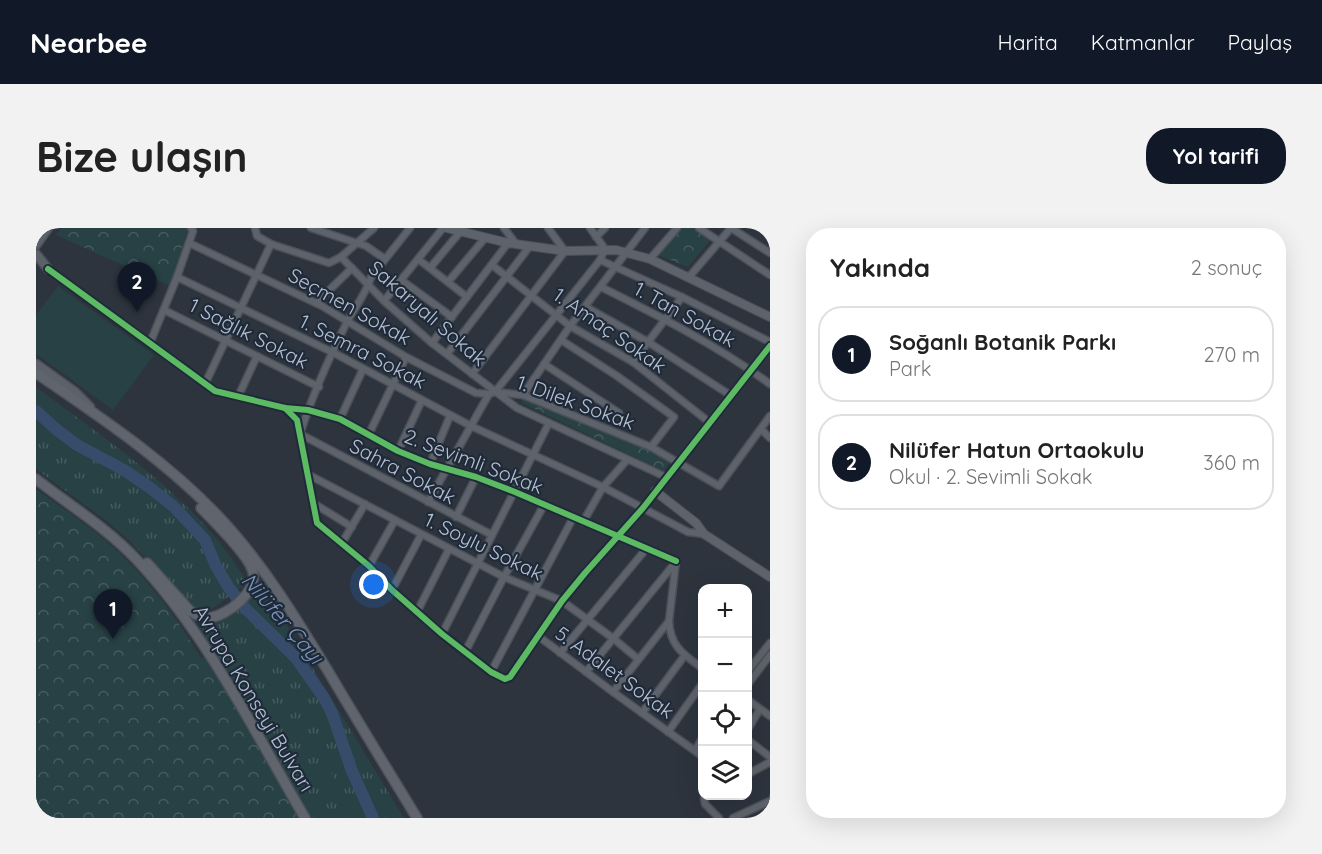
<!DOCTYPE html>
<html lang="tr">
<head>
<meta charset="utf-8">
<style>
	:root { --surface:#fff; --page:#f2f2f2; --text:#222; --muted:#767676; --line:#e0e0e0; --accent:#111827 }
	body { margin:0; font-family:Quicksand,sans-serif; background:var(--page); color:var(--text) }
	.controls { position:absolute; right:18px; bottom:18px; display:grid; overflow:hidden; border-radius:12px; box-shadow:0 6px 24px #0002 }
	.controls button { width:54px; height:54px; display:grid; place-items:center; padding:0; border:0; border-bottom:2px solid var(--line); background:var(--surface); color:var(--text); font:30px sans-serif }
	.you { position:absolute; left:338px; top:357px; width:21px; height:21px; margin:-15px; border:4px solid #fff; border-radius:50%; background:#1a73e8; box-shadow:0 0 0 9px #1a73e833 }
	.badge { display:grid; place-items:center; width:39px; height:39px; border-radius:50%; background:var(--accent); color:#fff; font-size:20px; font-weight:700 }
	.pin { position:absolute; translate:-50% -50px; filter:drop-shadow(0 2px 3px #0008) }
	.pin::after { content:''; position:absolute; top:32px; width:21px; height:18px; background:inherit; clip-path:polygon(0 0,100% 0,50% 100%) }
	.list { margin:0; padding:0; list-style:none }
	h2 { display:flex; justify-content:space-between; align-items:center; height:78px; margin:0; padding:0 24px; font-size:26px }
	h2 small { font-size:20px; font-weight:400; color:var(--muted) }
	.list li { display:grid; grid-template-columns:39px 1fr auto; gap:18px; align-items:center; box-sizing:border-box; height:96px; margin:0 12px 12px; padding:0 12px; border:2px solid var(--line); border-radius:24px }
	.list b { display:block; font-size:22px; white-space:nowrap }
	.list p { margin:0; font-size:20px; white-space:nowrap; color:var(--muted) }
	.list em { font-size:20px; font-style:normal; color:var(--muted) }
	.icon { flex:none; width:33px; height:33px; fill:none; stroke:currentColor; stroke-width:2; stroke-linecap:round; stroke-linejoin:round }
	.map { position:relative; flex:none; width:734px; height:590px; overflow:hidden; border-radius:24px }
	header { display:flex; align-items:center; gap:36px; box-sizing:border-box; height:84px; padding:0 30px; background:var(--accent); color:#fff }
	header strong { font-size:28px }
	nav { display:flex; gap:33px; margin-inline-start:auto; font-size:21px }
	.intro { display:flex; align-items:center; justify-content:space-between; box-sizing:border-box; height:144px; padding:0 36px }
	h1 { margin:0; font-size:42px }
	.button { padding:15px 27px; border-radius:24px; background:var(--accent); color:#fff; font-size:21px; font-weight:700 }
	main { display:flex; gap:36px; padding:0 36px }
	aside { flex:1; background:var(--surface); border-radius:24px; box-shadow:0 6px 24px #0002 }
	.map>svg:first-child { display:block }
</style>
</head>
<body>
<header>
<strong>Nearbee</strong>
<nav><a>Harita</a><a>Katmanlar</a><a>Paylaş</a></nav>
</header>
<div class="intro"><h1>Bize ulaşın</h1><a class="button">Yol tarifi</a></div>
<main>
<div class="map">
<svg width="734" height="590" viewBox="0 0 734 590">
	<defs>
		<pattern id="grass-tufts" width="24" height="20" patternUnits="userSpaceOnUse" patternTransform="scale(1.5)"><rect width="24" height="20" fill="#284145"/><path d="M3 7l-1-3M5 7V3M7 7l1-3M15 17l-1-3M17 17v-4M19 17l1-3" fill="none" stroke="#455b5f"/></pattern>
		<pattern id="forest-crowns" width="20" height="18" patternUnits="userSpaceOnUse" patternTransform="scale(1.5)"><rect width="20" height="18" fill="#284145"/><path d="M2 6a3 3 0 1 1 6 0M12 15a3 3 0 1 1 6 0" fill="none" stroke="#455b5f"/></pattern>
	</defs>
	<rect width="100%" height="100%" fill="#2d343e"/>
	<g fill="url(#grass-tufts)">
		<path d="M0 159C74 215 159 269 208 349L206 359 170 385 162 386 93 312 67 290 0 241Z"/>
		<polygon points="222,358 241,387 244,386 368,590 274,590 162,400 187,389"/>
	</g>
	<g fill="url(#forest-crowns)">
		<polygon points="26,0 151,0 152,1 134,58 20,7"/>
		<polygon points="646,0 657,0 674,12 652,39 622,27"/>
		<polygon points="486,172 491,172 592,212 635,233 628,243 486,175"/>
		<path d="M0 261C23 278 48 294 70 313 109 346 139 387 165 430L169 429 265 590H0Z"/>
	</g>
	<g fill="#284145">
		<polygon points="22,58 118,127 77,182 0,126 0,87"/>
		<polygon points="290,534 303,560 287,568 274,542"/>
	</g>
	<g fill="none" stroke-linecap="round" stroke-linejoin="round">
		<polyline stroke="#364c6a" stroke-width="12" points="0,183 21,202 41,217 88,242 113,259 137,278 169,312 180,338 193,360 210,381 260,430 288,470 296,485 316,543 337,590"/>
		<g stroke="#4b5058" stroke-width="9">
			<g id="minor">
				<polyline points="219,0 221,8 235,16 293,35 305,29 338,0"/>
				<polyline points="275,0 330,18 349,31"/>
				<path d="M374 0 335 49C330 66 319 79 311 94 293 130 276 168 264 206L456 307"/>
				<polyline points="468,0 480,16"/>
				<polyline points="663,0 734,47"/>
				<polyline points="695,0 734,25"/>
				<polyline points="560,9 569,0"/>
				<polyline points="153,15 286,78 370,129 440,165 453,166 459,164 487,167 615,219 683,258 734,188"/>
				<polyline points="305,29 348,73 396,115 481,180 630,249"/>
				<polyline points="382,31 431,69"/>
				<polyline points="614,31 641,0"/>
				<polyline points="564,32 646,69 734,114"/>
				<polyline points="456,37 534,98 597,134 673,194"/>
				<polyline points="394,40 424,4"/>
				<polyline points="12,41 179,163 249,180 272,182 304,191 362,223 394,236 440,249 479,264 640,333"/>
				<polyline points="141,49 298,125 435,198 567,259 652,304 668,306"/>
				<polyline points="653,49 695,0"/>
				<polyline points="365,52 416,89"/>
				<polyline points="412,54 449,10"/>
				<path d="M565 59C623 88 682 118 734 156"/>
				<polyline points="348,73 407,0"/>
				<polyline points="280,75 316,40"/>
				<polyline points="550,79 612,114 694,167"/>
				<polyline points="128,82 283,159"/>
				<polyline points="525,112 581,148 638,189 615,219"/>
				<polyline points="114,115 141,49 157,3 155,0"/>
				<polyline points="396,115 472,15"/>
				<polyline points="411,126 494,18"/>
				<polyline points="597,134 646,69"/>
				<polyline points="508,136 583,185"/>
				<polyline points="436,146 529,23 512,0"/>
				<polyline points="169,156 235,16"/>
				<polyline points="459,164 564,32 569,21 554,0"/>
				<polyline points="487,167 534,98 609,0"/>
				<polyline points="202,169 221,128"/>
				<polyline points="250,180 261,192 281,295 333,338 356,362 406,406 455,444 469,451 474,449 526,373 549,345 607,280 643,234"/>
				<polyline points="304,191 327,141"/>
				<polyline points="725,201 734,210"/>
				<polyline points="333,206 370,129"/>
				<polyline points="362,223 386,172"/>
				<polyline points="394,236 414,188"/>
				<polyline points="271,246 468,349 526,373 578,411 602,431"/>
				<polyline points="392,274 453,166"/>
				<polyline points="277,275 316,299"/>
				<polyline points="420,289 440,249"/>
				<polyline points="547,294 567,259 591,232"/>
				<polyline points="306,315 329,276"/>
				<polyline points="333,338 359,292"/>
				<polyline points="356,362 385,307"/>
				<polyline points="381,384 413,321"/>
				<path d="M633 393C634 418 647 426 666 440"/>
				<polyline points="406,406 513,195"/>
				<polyline points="502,408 577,464 666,528"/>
				<polyline points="429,424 468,349 508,277"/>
				<polyline points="524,425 610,321"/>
				<polyline points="712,443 734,415"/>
				<polyline points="455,444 537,290"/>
				<polyline points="550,444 639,335"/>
				<polyline points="712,456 734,427"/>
				<polyline points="577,464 633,393 640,333"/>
				<polyline points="712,472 734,488"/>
				<polyline points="606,485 649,427"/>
				<polyline points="712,501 724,481"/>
				<polyline points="632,504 666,456"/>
				<polyline points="712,512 734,529"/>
				<polyline points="659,522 666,511"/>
				<polyline points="712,546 734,534"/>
				<polyline points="672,568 668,570 669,576 683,590"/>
				<polyline points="697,590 734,573"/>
			</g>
		</g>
		<g stroke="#4b5058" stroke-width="10">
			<g id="tertiary">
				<polyline points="411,0 472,15 529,23 580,22 614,31 734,89"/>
				<polyline points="643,234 734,118"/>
				<polyline points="619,263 660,295 668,306 734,349"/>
			</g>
		</g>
		<g stroke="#4b5058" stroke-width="11">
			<g id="secondary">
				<polyline points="0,4 3,0"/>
				<polyline points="0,17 12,0"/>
				<polyline points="0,26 12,41"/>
				<polyline points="0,136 39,164 54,179"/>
			</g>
		</g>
		<g stroke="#4b505a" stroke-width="12">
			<g id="primary">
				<path d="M0 145C64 189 131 233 185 291 227 336 260 390 292 443 321 492 351 541 381 590"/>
				<path d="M0 251C33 277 71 300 100 331 171 406 217 501 269 590"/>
				<path d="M111 335 154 383C159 386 165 390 171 390 191 389 225 362 216 341 211 326 177 292 165 280"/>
			</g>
		</g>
		<use href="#minor" stroke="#5e636b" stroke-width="6"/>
		<use href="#tertiary" stroke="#5e636b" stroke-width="8"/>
		<use href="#secondary" stroke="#5c6169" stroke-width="8"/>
		<use href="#primary" stroke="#60656d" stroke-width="9"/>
		<g stroke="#1e2a3a" stroke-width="10">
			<g id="cycleway">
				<polyline points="12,41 179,163 249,180 272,182 304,191 362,223 394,236 440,249 479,264 640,333"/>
				<polyline points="249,180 261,192 281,295 333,338 356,362 406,406 455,444 469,451 474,449 526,373 549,345 607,280 734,118"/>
			</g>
		</g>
		<use href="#cycleway" stroke="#5cba63" stroke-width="6"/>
	</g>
	<g text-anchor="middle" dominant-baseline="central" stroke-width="4.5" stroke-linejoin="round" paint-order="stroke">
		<g font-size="20" fill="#b7c0ce" stroke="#1e2a3a">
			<text transform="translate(314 78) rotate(29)">Seçmen Sokak</text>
			<text transform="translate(392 85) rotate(41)">Sakaryalı Sokak</text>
			<text transform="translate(649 86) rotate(29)">1. Tan Sokak</text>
			<text transform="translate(574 102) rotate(35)">1. Amaç Sokak</text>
			<text transform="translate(213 105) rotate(27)">1 Sağlık Sokak</text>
			<text transform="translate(327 123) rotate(27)">1. Semra Sokak</text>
			<text transform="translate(540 174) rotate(20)">1. Dilek Sokak</text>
			<text transform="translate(438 233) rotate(21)">2. Sevimli Sokak</text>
			<text transform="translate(367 243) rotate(28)">Sahra Sokak</text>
			<text transform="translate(448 318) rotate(26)">1. Soylu Sokak</text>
			<text transform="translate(579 444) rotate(36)">5. Adalet Sokak</text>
			<text transform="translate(218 470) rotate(59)">Avrupa Konseyi Bulvarı</text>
		</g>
		<g font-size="21" font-style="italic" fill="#7c96b8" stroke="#1e2a3a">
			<text transform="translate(247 390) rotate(49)">Nilüfer Çayı</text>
		</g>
	</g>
</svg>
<div class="controls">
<button>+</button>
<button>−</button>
<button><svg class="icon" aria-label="locate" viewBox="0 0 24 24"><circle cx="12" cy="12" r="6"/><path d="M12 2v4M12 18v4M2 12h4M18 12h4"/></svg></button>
<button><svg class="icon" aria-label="layers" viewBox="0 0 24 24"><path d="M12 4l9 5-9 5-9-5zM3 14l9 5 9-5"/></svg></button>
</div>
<div class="you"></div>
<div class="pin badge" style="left:77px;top:411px">1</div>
<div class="pin badge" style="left:101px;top:84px">2</div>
</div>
<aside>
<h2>Yakında<small>2 sonuç</small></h2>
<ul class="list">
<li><span class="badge">1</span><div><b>Soğanlı Botanik Parkı</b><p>Park</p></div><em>270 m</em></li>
<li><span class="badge">2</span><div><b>Nilüfer Hatun Ortaokulu</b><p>Okul · 2. Sevimli Sokak</p></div><em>360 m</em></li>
</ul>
</aside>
</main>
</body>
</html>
